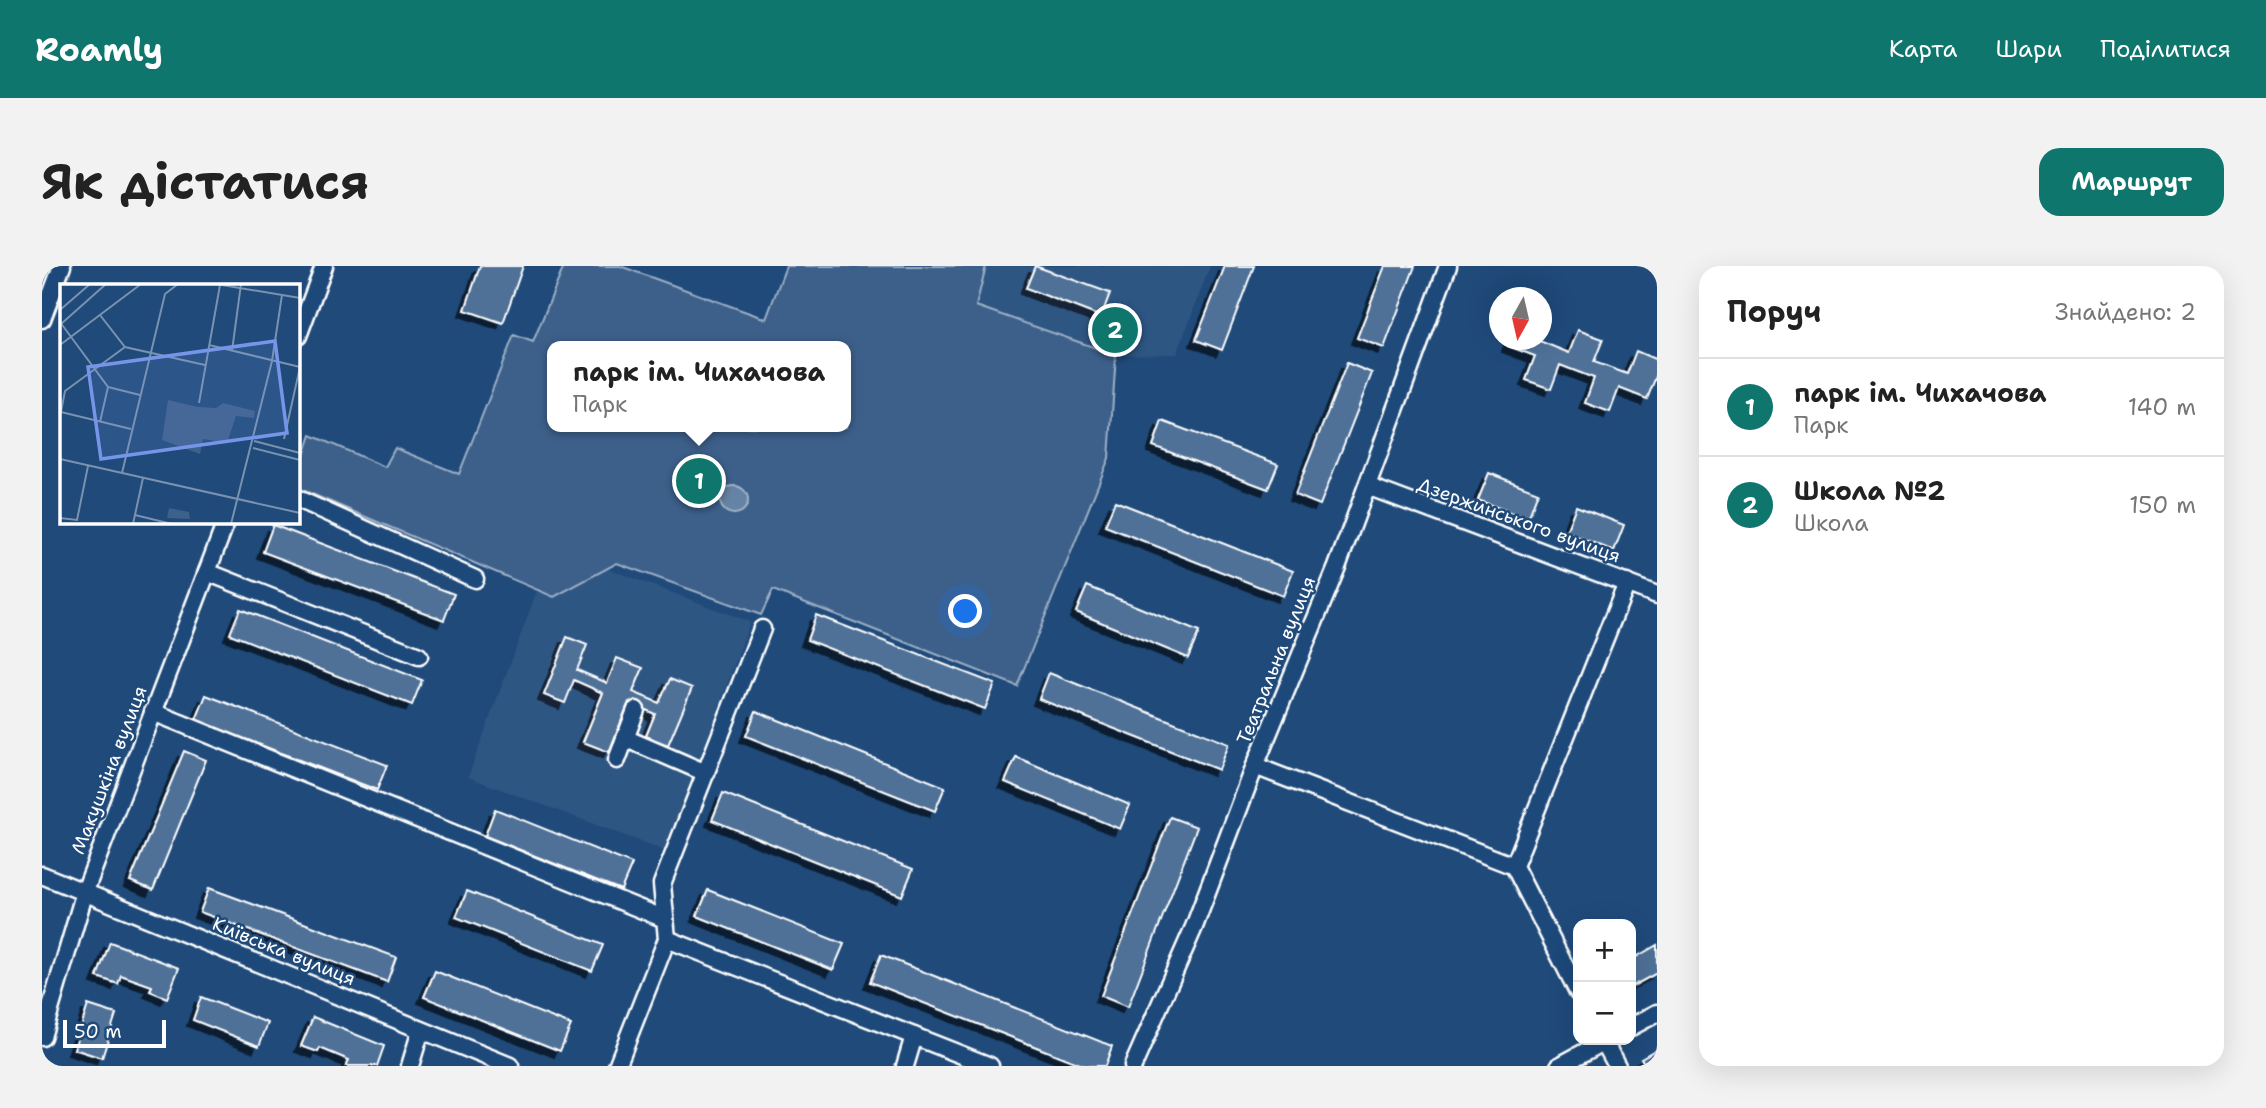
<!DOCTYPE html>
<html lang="uk">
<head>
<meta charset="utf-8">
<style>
	:root { --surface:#fff; --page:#f2f2f2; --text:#222; --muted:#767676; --line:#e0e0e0; --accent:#0f766e }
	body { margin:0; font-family:"Shantell Sans",sans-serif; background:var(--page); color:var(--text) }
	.controls { position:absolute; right:21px; bottom:21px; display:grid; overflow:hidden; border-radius:14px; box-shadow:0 7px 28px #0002 }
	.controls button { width:63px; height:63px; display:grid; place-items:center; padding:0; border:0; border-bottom:2px solid var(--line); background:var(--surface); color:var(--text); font:35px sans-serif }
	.compass { position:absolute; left:1447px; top:21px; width:63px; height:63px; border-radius:50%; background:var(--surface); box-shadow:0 7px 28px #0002; rotate:188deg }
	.scale { position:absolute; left:21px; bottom:18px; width:103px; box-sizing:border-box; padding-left:7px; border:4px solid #fff; border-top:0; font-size:19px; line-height:24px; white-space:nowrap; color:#fff; -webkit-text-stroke:5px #1f4a7a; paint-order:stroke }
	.you { position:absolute; left:924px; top:346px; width:24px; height:24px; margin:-18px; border:5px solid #fff; border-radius:50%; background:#1a73e8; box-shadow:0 0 0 10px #1a73e833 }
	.badge { display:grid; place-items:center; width:46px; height:46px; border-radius:50%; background:var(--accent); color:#fff; font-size:23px; font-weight:700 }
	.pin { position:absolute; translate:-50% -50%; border:4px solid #fff; box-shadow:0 2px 7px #0006 }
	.popup { position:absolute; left:505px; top:75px; width:304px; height:91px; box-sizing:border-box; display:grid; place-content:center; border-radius:14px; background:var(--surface); filter:drop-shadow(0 2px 5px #0005); font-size:23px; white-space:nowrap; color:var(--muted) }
	.popup b { font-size:26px; color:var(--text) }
	.popup::after { content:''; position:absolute; left:50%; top:100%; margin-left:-14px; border:14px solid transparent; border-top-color:var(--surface) }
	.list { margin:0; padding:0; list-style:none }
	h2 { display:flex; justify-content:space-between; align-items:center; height:91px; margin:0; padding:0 28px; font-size:30px }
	h2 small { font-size:23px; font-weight:400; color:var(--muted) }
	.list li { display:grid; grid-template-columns:46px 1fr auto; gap:21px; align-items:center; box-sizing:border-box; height:98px; padding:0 28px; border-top:2px solid var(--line) }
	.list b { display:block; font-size:26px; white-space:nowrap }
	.list p { margin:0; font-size:23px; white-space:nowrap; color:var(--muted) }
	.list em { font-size:23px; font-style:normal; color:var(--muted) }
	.map { position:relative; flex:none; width:1615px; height:800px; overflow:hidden; border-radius:21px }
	header { display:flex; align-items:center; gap:42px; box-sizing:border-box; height:98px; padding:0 35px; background:var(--accent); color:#fff }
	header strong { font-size:33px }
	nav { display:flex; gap:38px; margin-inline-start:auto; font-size:24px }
	.intro { display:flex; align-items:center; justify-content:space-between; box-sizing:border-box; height:168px; padding:0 42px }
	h1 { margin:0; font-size:49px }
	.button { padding:18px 32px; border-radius:21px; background:var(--accent); color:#fff; font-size:24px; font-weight:700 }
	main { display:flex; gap:42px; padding:0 42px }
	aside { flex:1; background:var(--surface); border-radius:21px; box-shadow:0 7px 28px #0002 }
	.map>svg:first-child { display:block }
</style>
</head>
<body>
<header>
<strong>Roamly</strong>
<nav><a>Карта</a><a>Шари</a><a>Поділитися</a></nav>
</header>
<div class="intro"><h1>Як дістатися</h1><a class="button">Маршрут</a></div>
<main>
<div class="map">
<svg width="1615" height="800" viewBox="0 0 1615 800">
	<defs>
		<filter id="shadow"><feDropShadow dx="-6" dy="6" stdDeviation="0" flood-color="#0009"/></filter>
	</defs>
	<rect width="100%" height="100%" fill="#1f4a7a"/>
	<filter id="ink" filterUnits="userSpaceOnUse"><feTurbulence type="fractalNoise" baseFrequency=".0143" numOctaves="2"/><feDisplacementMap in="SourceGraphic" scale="14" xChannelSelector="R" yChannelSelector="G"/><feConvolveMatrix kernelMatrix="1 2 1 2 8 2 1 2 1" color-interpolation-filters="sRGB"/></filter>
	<g filter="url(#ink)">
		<g fill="#2e5683">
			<polygon points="944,0 1168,0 1135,88 1074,89 933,40"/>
			<polygon points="511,282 708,356 624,585 426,511"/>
		</g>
		<path fill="#3c618b" stroke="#9eb0c5" stroke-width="2" fill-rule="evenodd" d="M522 0H578L724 53 744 0H944L934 40 1074 89 1067 192 975 420 731 324 719 349 575 297 512 331 256 222V207L269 169 343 201 353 182 417 208 472 69 491 76ZM510 80H804V161H510Z"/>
		<circle fill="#6583a4" stroke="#a3b5c8" stroke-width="2" cx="692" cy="234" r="14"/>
		<g fill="#507197" stroke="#fff" stroke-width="2" filter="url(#shadow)">
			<polygon points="438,0 481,0 461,57 423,44"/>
			<polygon points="993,0 1068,27 1059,51 984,22"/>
			<polygon points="1183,0 1212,0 1180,84 1154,74"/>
			<polygon points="1343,0 1373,0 1342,82 1315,72"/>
			<polygon points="1536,64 1561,73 1552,96 1585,108 1594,85 1615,94 1615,108 1605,133 1577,122 1568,146 1543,137 1552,112 1518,99 1509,123 1484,114 1493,90 1466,80 1468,74 1495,74 1527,87"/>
			<polygon points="1305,97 1330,107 1278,239 1253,229"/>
			<polygon points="1120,155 1236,198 1226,223 1111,180"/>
			<polygon points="1447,207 1496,226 1486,253 1436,234"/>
			<polygon points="1073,235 1251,305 1241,330 1063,260"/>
			<polygon points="1534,240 1582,259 1572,285 1524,266"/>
			<polygon points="231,259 412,328 402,354 221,286"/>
			<polygon points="1045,320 1157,366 1146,392 1034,346"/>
			<polygon points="198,343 380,414 370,439 188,368"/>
			<polygon points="774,349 953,418 943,443 765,374"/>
			<polygon points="525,371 545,379 535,404 565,417 575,392 601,402 591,426 617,437 628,413 650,422 626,479 604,470 613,448 587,436 567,486 541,476 561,427 532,414 523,437 502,429"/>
			<polygon points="1007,407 1187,478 1177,504 997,433"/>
			<polygon points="164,429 345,499 335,524 154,454"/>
			<polygon points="714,445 903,521 893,545 704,470"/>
			<polygon points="142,485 164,494 111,624 88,615"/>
			<polygon points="974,491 1088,539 1078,563 963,516"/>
			<polygon points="681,527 871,603 860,630 670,554"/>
			<polygon points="453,543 590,598 579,624 443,570"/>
			<polygon points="1128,551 1155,561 1086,741 1059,730"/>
			<polygon points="167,622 354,691 345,716 158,646"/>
			<polygon points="666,624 802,678 791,704 655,650"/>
			<polygon points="425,625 561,679 550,705 414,651"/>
			<polygon points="68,676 137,702 125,732 108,725 110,720 79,709 76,718 55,711"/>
			<polygon points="1615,679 1615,707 1589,721 1589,694"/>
			<polygon points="839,689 1070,780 1063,800 1043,800 828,716"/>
			<polygon points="393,705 529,759 518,785 382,731"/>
			<polygon points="159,731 226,757 217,780 151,754"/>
			<polygon points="46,739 74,748 60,792 32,783"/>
			<polygon points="271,751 342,780 335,800 304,800 307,794 278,782 276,786 259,780"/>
			<polygon points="1615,783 1615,800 1604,800 1599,792"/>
		</g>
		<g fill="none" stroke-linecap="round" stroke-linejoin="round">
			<g stroke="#fff" stroke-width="21">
				<g id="minor">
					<polyline points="0,53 20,0"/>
					<polyline points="256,70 282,0"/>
					<polyline points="1325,220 1615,329"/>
					<polyline points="256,233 433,313"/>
					<polyline points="165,306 377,390"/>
					<polyline points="111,446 623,653"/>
					<polyline points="583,472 664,507"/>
					<polyline points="575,494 594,444"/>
					<polyline points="1213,500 1472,600"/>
					<polyline points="0,609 468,800"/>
					<polyline points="625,673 948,800"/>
					<polyline points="1536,726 1472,600 1585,317"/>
					<polyline points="1589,761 1615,747"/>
					<polyline points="0,771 43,625 184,256"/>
					<polyline points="1561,774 1575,800"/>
					<polyline points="368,800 379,764"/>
					<polyline points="575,800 625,673 620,618 720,363"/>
					<polyline points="863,800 872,770"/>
					<polyline points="1091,800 1152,661 1213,500 1295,301 1406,0"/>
					<polyline points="1517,800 1565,774"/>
				</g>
			</g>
			<use href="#minor" stroke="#1f4a7a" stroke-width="16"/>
		</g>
	</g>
	<g text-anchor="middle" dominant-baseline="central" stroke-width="5" stroke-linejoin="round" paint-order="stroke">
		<g font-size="19" fill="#fff" stroke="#1f4a7a">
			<text transform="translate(1477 254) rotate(20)">Дзержинського вулиця</text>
			<text transform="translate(1234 394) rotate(-68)">Театральна вулиця</text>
			<text transform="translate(67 504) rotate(-69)">Макушкіна вулиця</text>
			<text transform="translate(242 685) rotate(22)">Київська вулиця</text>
		</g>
	</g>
	<g transform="translate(18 18)">
		<rect width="240" height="240" fill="#1f4a7a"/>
		<path d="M108 116 138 123 156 124 163 119 195 127 194 134 176 132 167 159 143 155 140 170 102 156ZM109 224 129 228 130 235 107 234Z" fill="#3c618b"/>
		<path fill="none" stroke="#7992af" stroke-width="2" d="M156 0 240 14M0 26 30 0M40 31 65 63 145 81M0 38 48 103 40 138M1 40 46 0M0 61 81 0M149 61 240 83M172 67 181 0M48 103 80 111M139 119 160 1M1 128 5 107 65 63M1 128 71 145M224 155 240 83M194 157 240 169M193 164 240 176M0 175 240 229M62 189 105 10 118 0M75 231 112 240M0 234 17 236 28 182M73 240 83 194M171 240 212 77 222 11"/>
		<path fill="#7795e8" fill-opacity="0.15" stroke="#7795e8" stroke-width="3.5" d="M215 57 227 149 41 175 28 83Z"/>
		<rect width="240" height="240" fill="none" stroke="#fff" stroke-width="3.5"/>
	</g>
</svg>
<div class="controls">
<button>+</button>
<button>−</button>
</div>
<svg class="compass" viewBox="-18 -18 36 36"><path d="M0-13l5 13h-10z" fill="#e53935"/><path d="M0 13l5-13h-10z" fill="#767676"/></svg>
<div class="scale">50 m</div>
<div class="you"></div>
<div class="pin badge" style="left:657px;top:215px">1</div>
<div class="popup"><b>парк ім. Чихачова</b>Парк</div>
<div class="pin badge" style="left:1073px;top:64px">2</div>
</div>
<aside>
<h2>Поруч<small>Знайдено: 2</small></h2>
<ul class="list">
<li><span class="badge">1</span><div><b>парк ім. Чихачова</b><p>Парк</p></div><em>140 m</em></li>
<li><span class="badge">2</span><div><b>Школа №2</b><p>Школа</p></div><em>150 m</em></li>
</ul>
</aside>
</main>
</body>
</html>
